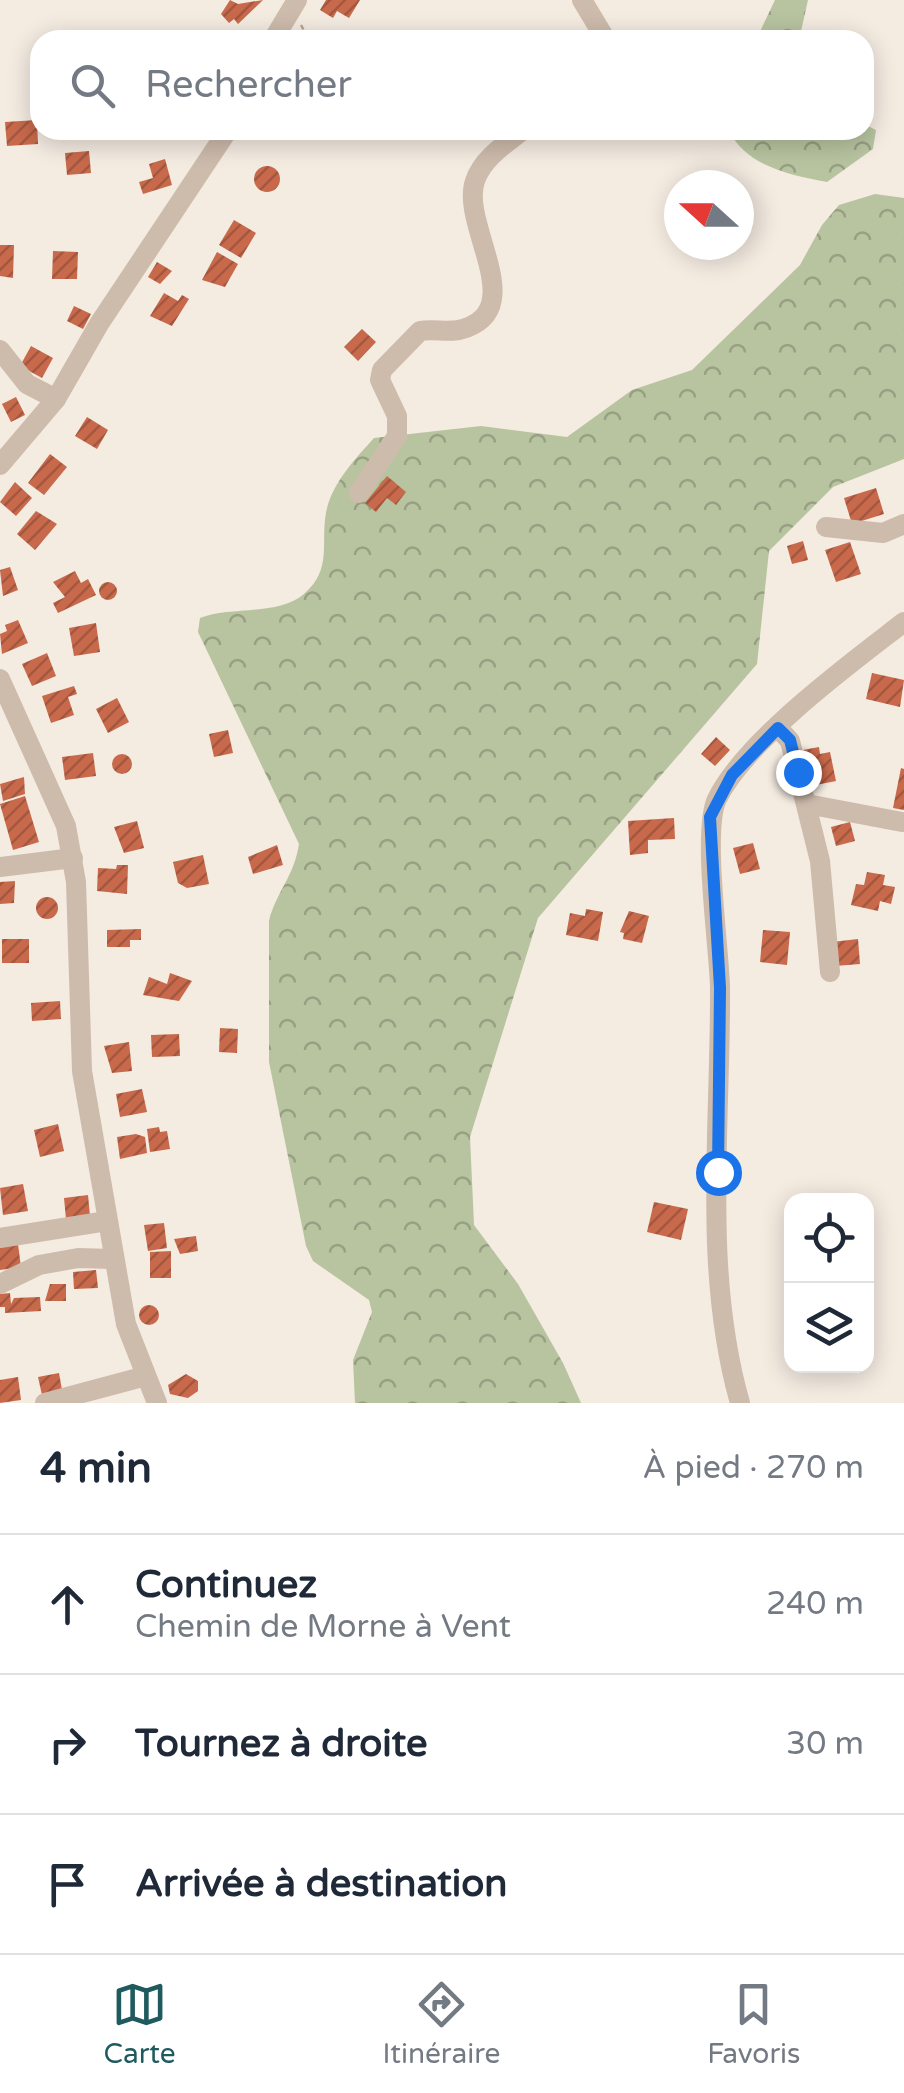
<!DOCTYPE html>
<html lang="fr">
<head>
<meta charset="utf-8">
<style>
	:root { --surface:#fff; --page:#f6f6f7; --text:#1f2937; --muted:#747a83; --line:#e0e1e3; --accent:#1f5a5e }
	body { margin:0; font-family:"Varela Round",sans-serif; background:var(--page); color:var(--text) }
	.controls { position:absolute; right:30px; bottom:30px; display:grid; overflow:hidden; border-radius:20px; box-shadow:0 5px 25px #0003 }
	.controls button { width:90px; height:90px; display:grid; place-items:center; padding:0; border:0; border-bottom:2px solid var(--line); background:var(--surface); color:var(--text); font:50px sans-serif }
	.compass { position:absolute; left:664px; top:170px; width:90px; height:90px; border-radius:50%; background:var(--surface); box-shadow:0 5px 25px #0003; rotate:291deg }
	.stop { position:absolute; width:30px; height:30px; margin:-22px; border:8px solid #1a73e8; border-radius:50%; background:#fff }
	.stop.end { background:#1a73e8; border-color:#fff; box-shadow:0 2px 10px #0008 }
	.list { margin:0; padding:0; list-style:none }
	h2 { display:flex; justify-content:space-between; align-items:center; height:130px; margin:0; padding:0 40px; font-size:42px }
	h2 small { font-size:32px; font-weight:400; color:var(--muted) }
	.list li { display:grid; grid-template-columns:65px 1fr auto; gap:30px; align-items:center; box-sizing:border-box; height:140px; padding:0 40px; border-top:2px solid var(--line) }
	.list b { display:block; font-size:38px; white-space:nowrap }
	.list p { margin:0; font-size:32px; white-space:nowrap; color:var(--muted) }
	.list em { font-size:32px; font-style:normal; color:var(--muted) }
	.icon { flex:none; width:55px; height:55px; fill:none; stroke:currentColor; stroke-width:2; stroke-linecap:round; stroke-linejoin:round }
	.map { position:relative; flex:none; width:904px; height:1403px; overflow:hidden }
	.search { position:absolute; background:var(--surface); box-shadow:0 5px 25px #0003; left:30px; right:30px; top:30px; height:110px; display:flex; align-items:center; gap:25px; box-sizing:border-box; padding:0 35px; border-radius:30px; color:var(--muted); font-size:38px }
	.sheet { height:550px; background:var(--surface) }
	nav { display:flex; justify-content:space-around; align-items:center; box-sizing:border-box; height:140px; border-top:2px solid var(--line); background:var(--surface); font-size:28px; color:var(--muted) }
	nav a { display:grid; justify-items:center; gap:5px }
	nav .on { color:var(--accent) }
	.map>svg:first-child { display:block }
</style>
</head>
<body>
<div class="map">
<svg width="904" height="1403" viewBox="0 0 904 1403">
	<defs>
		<pattern id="forest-crowns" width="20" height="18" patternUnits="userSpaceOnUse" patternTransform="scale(2.5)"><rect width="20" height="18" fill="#b8c4a0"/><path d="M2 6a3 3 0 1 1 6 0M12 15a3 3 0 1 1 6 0" fill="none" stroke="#97a083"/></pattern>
		<pattern id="building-hatch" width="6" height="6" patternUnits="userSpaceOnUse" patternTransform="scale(2.5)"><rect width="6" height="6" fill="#c8694b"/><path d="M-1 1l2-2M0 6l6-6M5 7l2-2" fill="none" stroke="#a4573f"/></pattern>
	</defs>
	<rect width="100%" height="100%" fill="#f4ebe1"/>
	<g fill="url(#forest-crowns)">
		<polygon points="775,0 808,0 799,40 756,40"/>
		<path d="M864 124 876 130 873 149 827 182C791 175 745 166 729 130H864Z"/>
		<path d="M875 194 904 198V459L833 487 769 551 757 664 538 918 470 1137 474 1225 518 1284 563 1363 581 1403H355L353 1360 372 1312 369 1300 313 1261 306 1246 269 1062V921C276 892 294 877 299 844L198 632 200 618C230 606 279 616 304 594 334 568 319 541 327 508 334 481 356 458 374 438L481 426 567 437 632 390 692 370 800 265 822 225 839 205Z"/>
	</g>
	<g fill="url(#building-hatch)">
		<polygon points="230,0 238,4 263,0 238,24 234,19 229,23 221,14"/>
		<polygon points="326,0 360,0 349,18 337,11 333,18 320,10"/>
		<polygon points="37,120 38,144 7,146 5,122"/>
		<polygon points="89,151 91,173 67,175 65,153"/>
		<polygon points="165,159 172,185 143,194 139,182 153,178 149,164"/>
		<circle cx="267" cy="179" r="13"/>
		<polygon points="234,220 256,233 241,258 219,245"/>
		<polygon points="0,245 14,245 13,278 0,276"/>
		<polygon points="53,251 78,252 77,279 52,279"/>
		<polygon points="217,252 238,264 225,287 202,280"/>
		<polygon points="157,262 172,271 160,284 148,277"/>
		<polygon points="164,293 178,301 182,295 189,299 172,326 150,316"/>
		<polygon points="74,306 91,314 83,329 67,321"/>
		<polygon points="362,329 376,342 358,361 344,347"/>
		<polygon points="31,346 53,358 42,378 20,366"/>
		<polygon points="16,397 25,415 11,422 2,404"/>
		<polygon points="87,417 108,430 97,449 75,436"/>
		<polygon points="50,454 67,467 44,495 28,483"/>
		<polygon points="387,476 406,492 396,505 387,498 376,512 365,503"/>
		<polygon points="15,482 32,498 16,516 0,502"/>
		<polygon points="876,488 884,514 852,524 844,498"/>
		<polygon points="36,511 57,524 35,550 17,534"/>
		<polygon points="803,541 808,560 792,564 787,546"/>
		<polygon points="850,542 861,574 836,582 825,550"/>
		<polygon points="10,567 18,590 3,596 0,570"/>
		<polygon points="75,571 81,583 88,579 96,595 58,613 53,603 65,597 53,582"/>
		<circle cx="108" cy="591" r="9"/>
		<polygon points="18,620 28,643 2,654 0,634 7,631 5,625"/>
		<polygon points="96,623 100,652 74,656 69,628"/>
		<polygon points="47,653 56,676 32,686 22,664"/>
		<polygon points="872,673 904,680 900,707 866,699"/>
		<polygon points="74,686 77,694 68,697 74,715 51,723 42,696"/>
		<polygon points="117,698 129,722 108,733 96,709"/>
		<polygon points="228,730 233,753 214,757 209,734"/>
		<polygon points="716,737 730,750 715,766 701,754"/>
		<polygon points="819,747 820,754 830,752 836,781 811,786 803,750"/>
		<polygon points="93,753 96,776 65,780 62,757"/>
		<circle cx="122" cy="764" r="10"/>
		<polygon points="901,768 904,769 904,810 893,808"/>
		<polygon points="24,777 25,794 3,801 0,784"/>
		<polygon points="25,796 39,842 13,850 0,804"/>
		<polygon points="674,818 675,839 648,840 648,853 630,855 628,821"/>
		<polygon points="137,821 144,848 124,853 114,827"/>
		<polygon points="850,822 855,841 836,846 831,827"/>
		<polygon points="753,843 760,869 740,874 733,848"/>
		<polygon points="277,845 283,865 253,874 248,857"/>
		<polygon points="203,855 209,884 187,888 178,883 173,862"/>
		<polygon points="117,865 128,865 127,894 97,891 98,868 116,869"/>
		<polygon points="867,872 885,875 883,885 895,887 891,904 880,901 878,911 851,905 856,884 864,885"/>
		<polygon points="15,881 14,903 0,904 0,882"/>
		<circle cx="47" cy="908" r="11"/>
		<polygon points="586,909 603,912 598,941 566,935 570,913 585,916"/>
		<polygon points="629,911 649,916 642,943 623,939 624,933 620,932"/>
		<polygon points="141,929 141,940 130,940 130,947 107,947 107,930"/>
		<polygon points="763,930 790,932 787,965 760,962"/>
		<rect x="2" y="939" width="27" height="24"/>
		<polygon points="858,939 860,964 835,966 832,942"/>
		<polygon points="170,973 192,981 179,1001 143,995 149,977 167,984"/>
		<polygon points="60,1001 61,1019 32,1021 31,1003"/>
		<polygon points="220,1028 238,1029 237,1053 219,1052"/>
		<polygon points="179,1034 180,1056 152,1057 151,1035"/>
		<polygon points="129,1042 132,1071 112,1073 104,1046"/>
		<polygon points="142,1089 147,1112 120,1117 116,1094"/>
		<polygon points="58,1124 64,1151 40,1157 34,1130"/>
		<polygon points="159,1127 160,1132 167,1131 170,1149 150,1152 147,1129"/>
		<polygon points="136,1134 145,1137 147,1153 120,1159 117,1137"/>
		<polygon points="23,1184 28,1211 3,1215 0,1188"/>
		<polygon points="88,1195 90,1216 66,1219 64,1198"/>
		<polygon points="654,1202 688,1209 681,1240 647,1232"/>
		<polygon points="164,1223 167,1248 148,1251 144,1225"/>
		<polygon points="196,1236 198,1251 180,1254 174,1239"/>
		<polygon points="18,1244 21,1267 0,1270 0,1247"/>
		<polygon points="171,1251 171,1278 150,1278 150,1252"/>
		<polygon points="96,1270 98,1288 74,1289 73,1272"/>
		<polygon points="50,1284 66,1284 66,1301 45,1301"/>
		<polygon points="10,1293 11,1304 14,1298 40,1297 41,1311 5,1313 5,1307 0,1307 0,1294"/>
		<circle cx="149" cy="1315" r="10"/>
		<polygon points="59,1373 62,1390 42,1395 38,1377"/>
		<polygon points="186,1374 198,1381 198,1391 188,1398 170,1394 168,1385"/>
		<polygon points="18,1377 21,1400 0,1403 0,1380"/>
	</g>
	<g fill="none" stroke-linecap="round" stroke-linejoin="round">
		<polyline stroke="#b9a596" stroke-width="2.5" stroke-dasharray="5 5" stroke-linecap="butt" points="301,25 309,40"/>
		<g stroke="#cdbbac" stroke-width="20">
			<polyline points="582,0 606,40"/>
			<polyline points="273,40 297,0"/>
			<polyline points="0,350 27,384 56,399"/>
			<polyline points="0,465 56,399 99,324 228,130"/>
			<path d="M359 493 397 436V416L380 380 382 370 420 331C435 328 451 334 466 328 528 306 460 224 475 181 482 159 505 144 523 130"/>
			<polyline points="826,527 883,533 904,524"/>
			<polyline points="0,679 66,826 76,882 82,1071 126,1324 157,1403"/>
			<polyline points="778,728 790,741 820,861 830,972"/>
			<polyline points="807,804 902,822"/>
			<polyline points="0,867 73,858"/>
			<polyline points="0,1238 107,1221"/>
			<polyline points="0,1284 39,1265 78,1258 112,1259"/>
			<polyline points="45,1403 146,1376"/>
			<path d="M740 1403C702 1270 721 1125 720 987 719 946 702 830 717 799 746 740 851 663 904 622"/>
		</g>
	</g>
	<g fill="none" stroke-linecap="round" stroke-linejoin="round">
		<polyline stroke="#1a73e8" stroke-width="12" points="718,1172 720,988 710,817 732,775 778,728 790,740 798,772"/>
	</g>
</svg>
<div class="controls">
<button><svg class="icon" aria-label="locate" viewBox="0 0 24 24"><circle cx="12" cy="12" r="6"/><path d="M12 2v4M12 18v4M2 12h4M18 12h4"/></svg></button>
<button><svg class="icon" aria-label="layers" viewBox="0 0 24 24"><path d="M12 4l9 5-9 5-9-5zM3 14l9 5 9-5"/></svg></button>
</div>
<svg class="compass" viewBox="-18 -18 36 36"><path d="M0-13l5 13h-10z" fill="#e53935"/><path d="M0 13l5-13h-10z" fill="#747a83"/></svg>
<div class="stop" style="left:718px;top:1172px"></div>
<div class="stop end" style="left:798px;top:772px"></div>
<div class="search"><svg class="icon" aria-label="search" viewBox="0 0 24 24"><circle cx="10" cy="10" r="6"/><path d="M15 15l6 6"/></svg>Rechercher</div>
</div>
<section class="sheet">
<h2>4 min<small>À pied · 270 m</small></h2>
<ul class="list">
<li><svg class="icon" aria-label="ahead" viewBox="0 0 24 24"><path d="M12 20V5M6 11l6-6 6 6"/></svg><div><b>Continuez</b><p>Chemin de Morne à Vent</p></div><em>240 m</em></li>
<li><svg class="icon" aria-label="right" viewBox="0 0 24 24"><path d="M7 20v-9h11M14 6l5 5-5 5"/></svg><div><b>Tournez à droite</b></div><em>30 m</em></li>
<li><svg class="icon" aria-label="arrive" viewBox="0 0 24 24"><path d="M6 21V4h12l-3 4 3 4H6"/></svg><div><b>Arrivée à destination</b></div></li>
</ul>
</section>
<nav>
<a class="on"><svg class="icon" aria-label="map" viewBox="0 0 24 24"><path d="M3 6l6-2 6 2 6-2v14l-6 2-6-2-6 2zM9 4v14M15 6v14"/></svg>Carte</a>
<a><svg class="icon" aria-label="directions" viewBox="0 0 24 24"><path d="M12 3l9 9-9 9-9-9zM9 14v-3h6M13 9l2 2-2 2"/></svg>Itinéraire</a>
<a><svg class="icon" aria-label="saved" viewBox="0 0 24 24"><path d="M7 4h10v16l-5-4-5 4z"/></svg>Favoris</a>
</nav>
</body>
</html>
